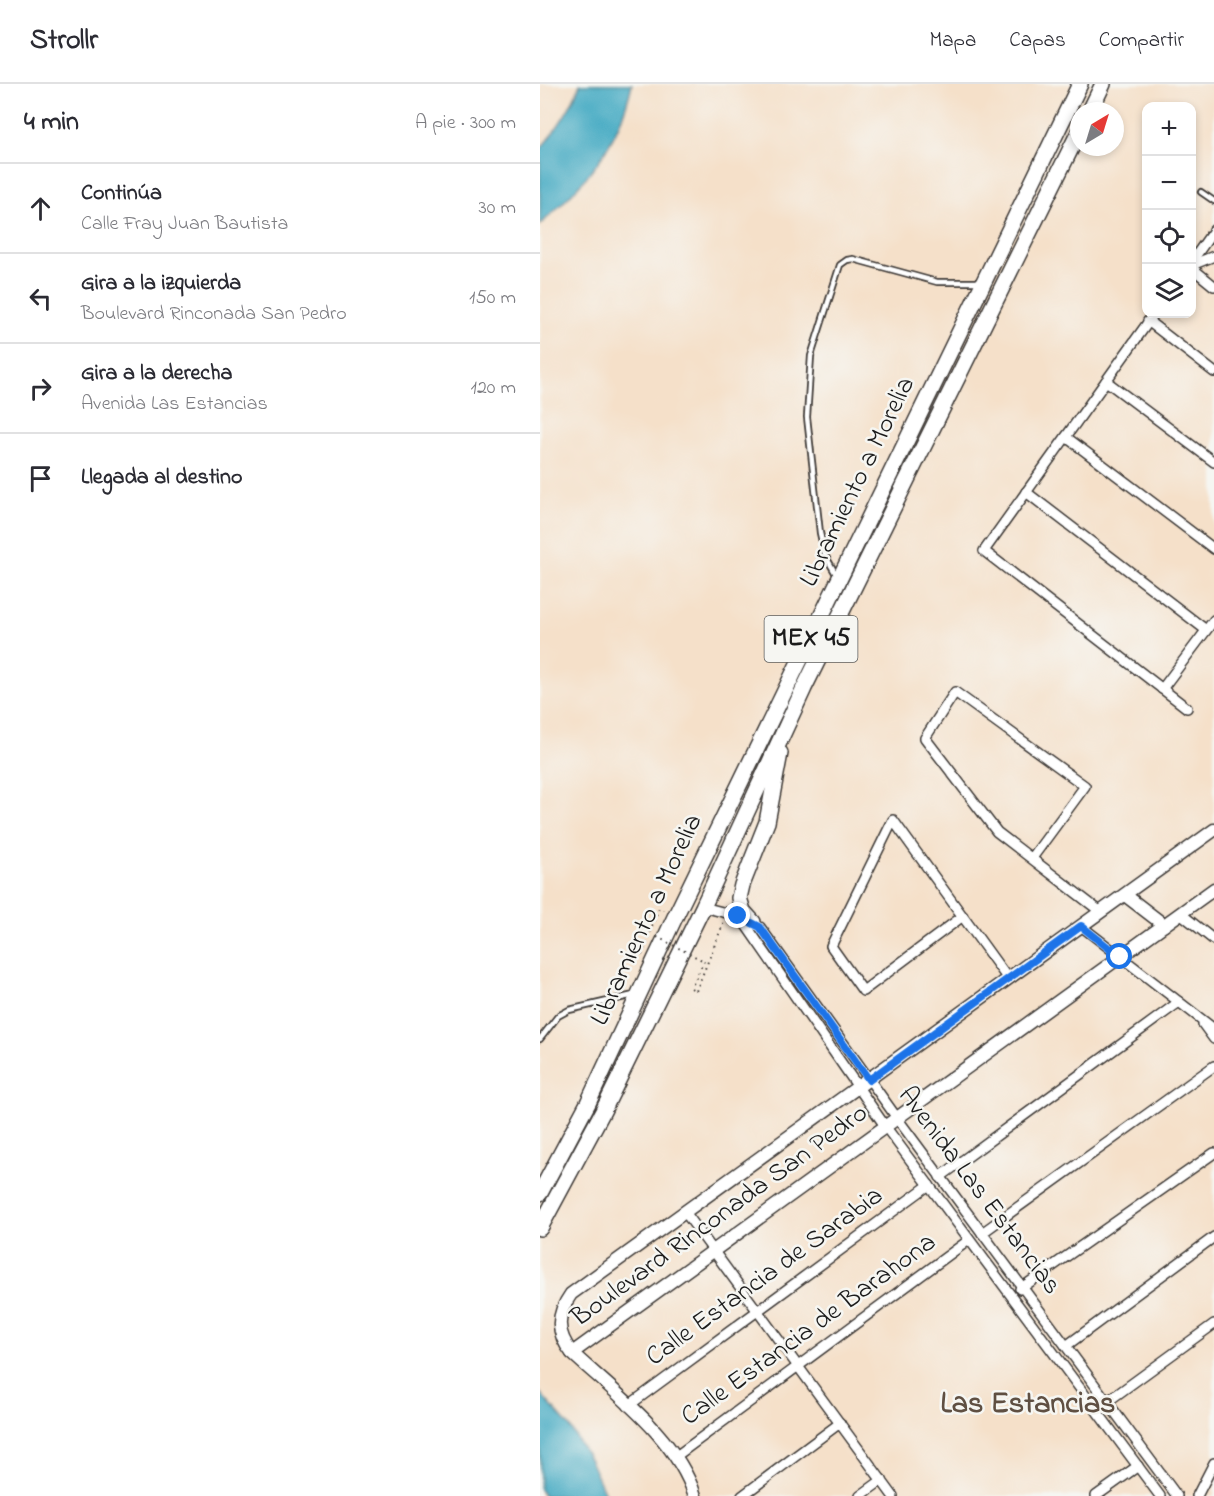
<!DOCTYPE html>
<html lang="es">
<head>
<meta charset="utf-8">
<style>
	:root { --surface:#fff; --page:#f2f2f3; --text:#2b2b33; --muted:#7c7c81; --line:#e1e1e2 }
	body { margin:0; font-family:"Indie Flower",sans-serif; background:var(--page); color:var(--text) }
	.controls { position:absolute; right:18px; top:18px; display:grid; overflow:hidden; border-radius:12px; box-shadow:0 3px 9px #0003 }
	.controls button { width:54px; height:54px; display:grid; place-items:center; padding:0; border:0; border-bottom:2px solid var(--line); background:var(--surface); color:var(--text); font:30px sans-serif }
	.compass { position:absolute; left:530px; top:18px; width:54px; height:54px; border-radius:50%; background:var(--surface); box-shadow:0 3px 9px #0003; rotate:38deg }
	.stop { position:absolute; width:18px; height:18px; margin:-14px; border:4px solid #1a73e8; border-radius:50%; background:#fff }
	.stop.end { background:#1a73e8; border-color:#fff; box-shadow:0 2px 6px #0008 }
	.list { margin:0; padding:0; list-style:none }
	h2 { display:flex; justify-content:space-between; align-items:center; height:78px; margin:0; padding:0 24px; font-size:26px }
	h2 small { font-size:20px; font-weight:400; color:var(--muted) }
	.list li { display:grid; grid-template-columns:39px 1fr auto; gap:18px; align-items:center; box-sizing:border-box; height:90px; padding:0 24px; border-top:2px solid var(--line) }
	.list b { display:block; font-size:22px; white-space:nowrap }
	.list p { margin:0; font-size:20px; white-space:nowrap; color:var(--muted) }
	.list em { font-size:20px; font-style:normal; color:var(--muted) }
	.icon { flex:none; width:33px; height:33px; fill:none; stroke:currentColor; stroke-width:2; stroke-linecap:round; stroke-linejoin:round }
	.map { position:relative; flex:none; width:674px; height:1412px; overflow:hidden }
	header { display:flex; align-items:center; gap:36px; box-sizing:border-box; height:84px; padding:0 30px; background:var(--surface); border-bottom:2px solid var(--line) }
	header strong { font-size:28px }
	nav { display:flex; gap:33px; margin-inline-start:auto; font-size:21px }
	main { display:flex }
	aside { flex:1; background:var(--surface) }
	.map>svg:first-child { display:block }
</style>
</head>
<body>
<header>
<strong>Strollr</strong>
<nav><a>Mapa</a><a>Capas</a><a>Compartir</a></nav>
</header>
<main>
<aside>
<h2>4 min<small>A pie · 300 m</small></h2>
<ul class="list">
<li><svg class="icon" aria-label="ahead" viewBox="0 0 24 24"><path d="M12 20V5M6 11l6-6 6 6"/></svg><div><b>Continúa</b><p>Calle Fray Juan Bautista</p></div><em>30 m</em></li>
<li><svg class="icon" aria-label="left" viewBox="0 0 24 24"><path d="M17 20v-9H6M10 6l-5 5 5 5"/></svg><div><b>Gira a la izquierda</b><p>Boulevard Rinconada San Pedro</p></div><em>150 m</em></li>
<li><svg class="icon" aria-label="right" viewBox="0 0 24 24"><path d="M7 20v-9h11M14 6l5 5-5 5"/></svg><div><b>Gira a la derecha</b><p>Avenida Las Estancias</p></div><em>120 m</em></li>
<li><svg class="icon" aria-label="arrive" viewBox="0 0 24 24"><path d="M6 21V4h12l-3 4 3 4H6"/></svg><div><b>Llegada al destino</b></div></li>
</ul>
</aside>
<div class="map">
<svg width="674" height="1412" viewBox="0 0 674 1412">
	<rect width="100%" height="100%" fill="#f6f6f2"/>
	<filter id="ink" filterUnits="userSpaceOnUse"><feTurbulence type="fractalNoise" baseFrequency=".0167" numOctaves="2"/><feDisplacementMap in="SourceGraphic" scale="12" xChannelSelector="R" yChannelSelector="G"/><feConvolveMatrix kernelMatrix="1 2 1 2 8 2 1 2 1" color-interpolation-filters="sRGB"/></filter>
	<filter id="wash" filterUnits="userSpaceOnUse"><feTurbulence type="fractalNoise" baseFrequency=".008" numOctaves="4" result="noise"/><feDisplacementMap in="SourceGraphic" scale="24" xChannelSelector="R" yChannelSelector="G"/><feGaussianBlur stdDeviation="1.35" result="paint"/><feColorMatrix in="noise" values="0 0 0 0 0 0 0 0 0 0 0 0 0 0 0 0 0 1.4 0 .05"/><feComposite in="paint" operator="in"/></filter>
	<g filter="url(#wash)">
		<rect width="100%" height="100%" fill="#f5e0c9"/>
		<g fill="#44aac3" stroke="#306370" stroke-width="1.5">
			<path d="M40 0H92C78 64 46 98 0 141V65C17 45 31 25 40 0Z"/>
			<polygon points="0,1309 29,1342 50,1376 66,1412 4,1412 0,1405"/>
		</g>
	</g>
	<g filter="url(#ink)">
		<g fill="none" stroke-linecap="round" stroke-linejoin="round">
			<g stroke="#3d3936" stroke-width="8">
				<g id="service">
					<polyline points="661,108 674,117"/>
					<polyline points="297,492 285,471 280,449 267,333 271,272 300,181 307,176 313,175 397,198 441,198"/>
					<polyline points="0,955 18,932 29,926 94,911"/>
				</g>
			</g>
			<g stroke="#3d3936" stroke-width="12">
				<g id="minor">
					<polyline points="652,177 674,146"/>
					<polyline points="652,181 674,172"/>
					<polyline points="652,184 674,202"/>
					<polyline points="614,230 444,467 647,624"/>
					<polyline points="608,237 674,288"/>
					<polyline points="566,297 674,378"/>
					<polyline points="526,353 674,465"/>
					<polyline points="486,408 666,546"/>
					<polyline points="622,605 674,536"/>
					<polyline points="492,774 545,702 415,608 385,654 457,748 561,828"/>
					<polyline points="163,823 198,832 220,843 357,1034 637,1412"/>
					<polyline points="640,829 674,856"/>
					<polyline points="423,832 323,907 291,862 353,736 468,895"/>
					<polyline points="201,834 345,1042 620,1412"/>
					<polyline points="541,842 674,945"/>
					<polyline points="663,940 674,955"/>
					<polyline points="400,1093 639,918"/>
					<polyline points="145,1128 353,1412"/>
					<polyline points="442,1149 674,982"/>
					<polyline points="480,1205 674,1069"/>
					<polyline points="526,1262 674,1153"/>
					<polyline points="564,1320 674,1240"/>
					<polyline points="88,1322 389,1101"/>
					<polyline points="135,1373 429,1156"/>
					<polyline points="202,1412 300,1339"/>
					<polyline points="320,1412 342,1396"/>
					<polyline points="556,1412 598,1382"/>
					<polyline points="657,1412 674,1379"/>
				</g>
			</g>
			<g stroke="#3d3936" stroke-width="15">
				<g id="tertiary">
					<polyline points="585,811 624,841"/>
					<polyline points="32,1269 674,805"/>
					<path d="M155 1412C137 1354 75 1309 32 1269 16 1249 16 1231 31 1210L674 746"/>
				</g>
			</g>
			<g stroke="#3d3936" stroke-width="18">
				<g id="trunk">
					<polyline points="550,27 563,0"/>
					<polyline points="213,838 203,827 199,814 202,801 227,738 240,669"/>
					<polyline points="0,1109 48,1019 135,833 540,0"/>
					<polyline points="0,1144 63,1027 163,823 264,604 539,48"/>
				</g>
			</g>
			<g stroke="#3d3936" stroke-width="2" stroke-dasharray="1.5 4.5" stroke-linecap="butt">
				<polyline points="102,871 119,824 123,826"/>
				<polyline points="164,877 151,904 156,907 184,838"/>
			</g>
			<use href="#service" stroke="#fff" stroke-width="4.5"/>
			<use href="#minor" stroke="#fff" stroke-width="9"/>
			<use href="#tertiary" stroke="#fff" stroke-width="12"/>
			<use href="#trunk" stroke="#fff" stroke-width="15"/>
			<polyline stroke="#3d3936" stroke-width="2" stroke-dasharray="1.5 4.5" stroke-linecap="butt" points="117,853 164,877"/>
		</g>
	</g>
	<g fill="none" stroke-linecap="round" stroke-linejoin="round" filter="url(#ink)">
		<polyline stroke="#1a73e8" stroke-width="8" points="198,832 220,843 329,996 541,842 580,873"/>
	</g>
	<g text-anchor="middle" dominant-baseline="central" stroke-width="5" stroke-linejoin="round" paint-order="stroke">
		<rect fill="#f6f6f2" stroke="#5d5d5c" stroke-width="1.5" x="224.5" y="532" width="93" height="46" rx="4.5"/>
		<g font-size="26" font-weight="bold" fill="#1c1c1c">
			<text x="271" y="555">MEX 45</text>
		</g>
		<g font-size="27" fill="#1c1c1c" stroke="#f6f6f2">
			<text transform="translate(318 398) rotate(-64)">Libramiento a Morelia</text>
			<text transform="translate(107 836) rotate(-65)">Libramiento a Morelia</text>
			<text transform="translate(439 1107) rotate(53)">Avenida Las Estancias</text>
			<text transform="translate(180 1132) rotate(-36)">Boulevard Rinconada San Pedro</text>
			<text transform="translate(225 1193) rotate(-36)">Calle Estancia de Sarabia</text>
			<text transform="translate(269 1246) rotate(-36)">Calle Estancia de Barahona</text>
		</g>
		<g font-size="30" font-weight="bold" fill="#5f4f42" stroke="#f6f6f2">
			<text x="488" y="1321">Las Estancias</text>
		</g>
	</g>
</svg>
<div class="controls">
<button>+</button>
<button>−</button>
<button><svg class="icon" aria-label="locate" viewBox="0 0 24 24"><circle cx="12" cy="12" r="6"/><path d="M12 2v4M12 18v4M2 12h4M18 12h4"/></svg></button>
<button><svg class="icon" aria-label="layers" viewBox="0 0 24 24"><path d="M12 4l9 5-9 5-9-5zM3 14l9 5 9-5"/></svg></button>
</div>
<svg class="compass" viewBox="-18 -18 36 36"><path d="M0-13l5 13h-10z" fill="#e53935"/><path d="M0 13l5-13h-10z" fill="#7c7c81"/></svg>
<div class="stop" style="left:580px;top:873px"></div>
<div class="stop end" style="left:198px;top:832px"></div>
</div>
</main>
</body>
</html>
